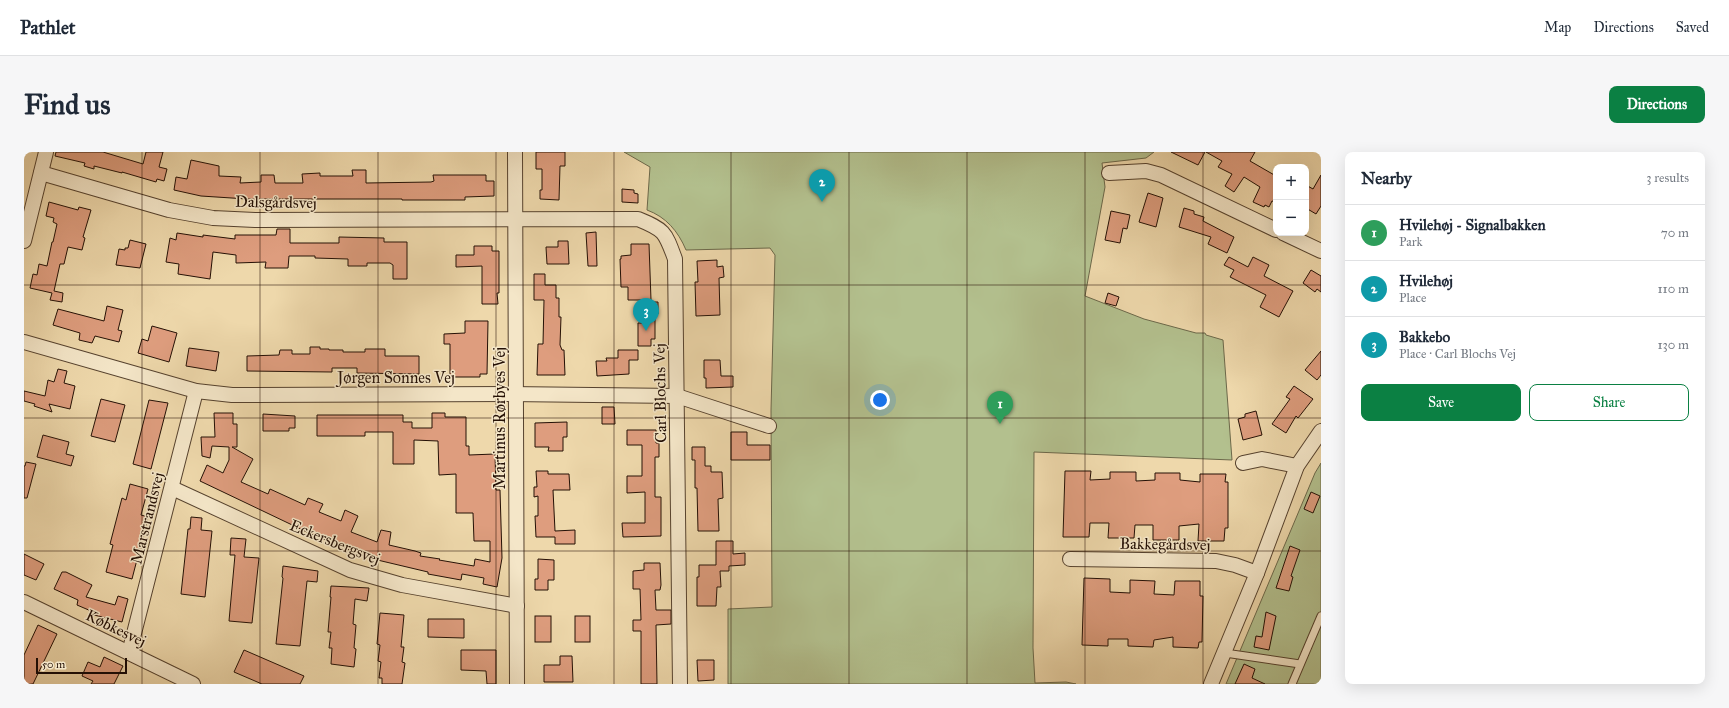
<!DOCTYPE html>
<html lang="en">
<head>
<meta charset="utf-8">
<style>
	:root { --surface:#fff; --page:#f6f6f7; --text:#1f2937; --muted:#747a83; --line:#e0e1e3; --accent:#0b8043 }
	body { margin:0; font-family:"IM FELL Great Primer",serif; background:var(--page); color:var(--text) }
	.controls { position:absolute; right:12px; top:12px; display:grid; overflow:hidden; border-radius:8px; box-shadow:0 4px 16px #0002 }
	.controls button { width:36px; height:36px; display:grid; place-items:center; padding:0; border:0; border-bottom:1px solid var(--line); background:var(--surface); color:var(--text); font:20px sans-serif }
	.scale { position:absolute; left:12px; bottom:10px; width:91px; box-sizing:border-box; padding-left:4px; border:2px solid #241005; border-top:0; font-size:11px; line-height:14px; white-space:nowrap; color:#241005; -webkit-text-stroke:3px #f4e6c8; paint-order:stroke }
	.you { position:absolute; left:856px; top:248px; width:14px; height:14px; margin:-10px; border:3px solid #fff; border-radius:50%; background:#1a73e8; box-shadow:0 0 0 6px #1a73e833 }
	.badge { display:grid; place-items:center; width:26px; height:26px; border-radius:50%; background:var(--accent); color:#fff; font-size:13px; font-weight:700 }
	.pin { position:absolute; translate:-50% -33px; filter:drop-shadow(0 1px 2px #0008) }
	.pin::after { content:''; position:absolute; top:21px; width:14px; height:12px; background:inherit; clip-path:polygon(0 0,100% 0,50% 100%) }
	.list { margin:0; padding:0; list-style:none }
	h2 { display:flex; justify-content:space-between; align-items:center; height:52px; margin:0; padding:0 16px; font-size:17px }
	h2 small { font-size:13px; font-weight:400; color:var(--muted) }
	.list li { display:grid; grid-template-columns:26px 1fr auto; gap:12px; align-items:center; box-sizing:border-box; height:56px; padding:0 16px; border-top:1px solid var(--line) }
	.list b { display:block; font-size:15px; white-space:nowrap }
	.list p { margin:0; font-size:13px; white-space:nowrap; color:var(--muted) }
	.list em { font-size:13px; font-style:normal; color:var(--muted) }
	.actions { display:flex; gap:8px; padding:12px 16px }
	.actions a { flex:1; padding:9px 0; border:1px solid var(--accent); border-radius:8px; text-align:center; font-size:14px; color:var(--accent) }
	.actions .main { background:var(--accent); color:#fff }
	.map { position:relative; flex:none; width:1297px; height:532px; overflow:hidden; border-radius:8px }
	header { display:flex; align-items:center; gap:24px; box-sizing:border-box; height:56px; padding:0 20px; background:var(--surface); border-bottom:1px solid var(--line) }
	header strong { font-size:19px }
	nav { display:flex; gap:22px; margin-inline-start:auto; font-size:14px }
	.intro { display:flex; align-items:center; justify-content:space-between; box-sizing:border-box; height:96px; padding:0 24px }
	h1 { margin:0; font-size:28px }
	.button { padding:10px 18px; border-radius:8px; background:var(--accent); color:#fff; font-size:14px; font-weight:700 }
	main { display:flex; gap:24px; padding:0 24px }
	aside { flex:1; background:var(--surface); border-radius:8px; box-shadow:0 4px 16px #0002 }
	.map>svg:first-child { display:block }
</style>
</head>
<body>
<header>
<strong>Pathlet</strong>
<nav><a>Map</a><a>Directions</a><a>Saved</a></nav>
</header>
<div class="intro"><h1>Find us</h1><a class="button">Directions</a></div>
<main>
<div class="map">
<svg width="1297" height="532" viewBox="0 0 1297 532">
	<rect width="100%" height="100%" fill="#eed8ab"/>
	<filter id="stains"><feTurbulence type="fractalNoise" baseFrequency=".005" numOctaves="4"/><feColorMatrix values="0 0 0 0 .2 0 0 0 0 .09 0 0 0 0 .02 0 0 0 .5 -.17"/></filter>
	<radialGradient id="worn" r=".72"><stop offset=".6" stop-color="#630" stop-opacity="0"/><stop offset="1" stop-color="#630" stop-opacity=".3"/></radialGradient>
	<g fill="#b3c08e" stroke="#6c684a">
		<path d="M600 0H1130L1122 6 1078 11 1081 35 1061 144 1120 167 1172 181H1181L1182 183 1199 188 1208 308 1010 300 1009 496 1011 531 1042 530 1052 532H704V457L748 455 747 258 751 103 746 96 662 98C654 79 642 65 623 58L626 15Z"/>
		<polygon points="1297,311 1297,532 1202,532 1291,321"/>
	</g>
	<g fill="#de9d7e" stroke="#241005">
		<polygon points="32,0 79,0 119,12 122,0 139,0 135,15 143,17 140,29 133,27 132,30 98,20 98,21 70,14 70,17 60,14 61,11 31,4"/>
		<polygon points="512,0 541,0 541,14 536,14 535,48 516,47 516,38 518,38 518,17 512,17"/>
		<polygon points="1147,0 1181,0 1174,13"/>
		<polygon points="1182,0 1231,0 1226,9 1252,24 1252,50 1248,49 1245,55 1241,53 1240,55 1229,50 1236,35 1220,25 1210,40 1201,34 1208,22 1194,15 1198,9"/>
		<polygon points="167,8 195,14 195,24 217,25 216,31 237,30 237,23 250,23 251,31 279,31 278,22 296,21 296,24 329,24 328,18 342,18 342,31 407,30 410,29 409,23 462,23 462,29 470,29 470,44 441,45 441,48 378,48 378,47 223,47 177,44 150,38 152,25 163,27"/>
		<polygon points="1297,23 1297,54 1292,62 1282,56 1282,33 1289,37"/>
		<polygon points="598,37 610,38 610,41 614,42 614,51 598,50"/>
		<polygon points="1124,41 1139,46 1132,75 1115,70"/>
		<polygon points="25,50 54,58 55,55 67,58 59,85 61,86 58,98 44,95 40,112 36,112 30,139 39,141 38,150 26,148 28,141 6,136 9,122 13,123 15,112 23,114 28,90 29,90 33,72 29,70 30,66 22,64"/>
		<polygon points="1160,56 1170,59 1170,62 1180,65 1179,69 1210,85 1203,101 1184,92 1187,85 1155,75"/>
		<polygon points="1087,59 1106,63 1103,77 1099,76 1096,91 1081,88"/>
		<polygon points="253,77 266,77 266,91 315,91 315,85 360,86 360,90 383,90 383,127 369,127 369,113 366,111 343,111 343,114 324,114 324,107 291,106 291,104 265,104 264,116 241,116 242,110 212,111 212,103 189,100 186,127 154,122 155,112 142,110 146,86 152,88 153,81 179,85 179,83 211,87 211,83 252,83"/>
		<polygon points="572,80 573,114 564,114 562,81"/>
		<polygon points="106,88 122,92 116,116 92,113 95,97 101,98 101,96 104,96"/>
		<polygon points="534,89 544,89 545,112 523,112 522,95 534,95"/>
		<polygon points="607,92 625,92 627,148 604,148 604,135 597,135 596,107 597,107 597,104 607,103"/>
		<polygon points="450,94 468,94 468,99 475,99 475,141 473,141 474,152 458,152 458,114 432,115 432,103 450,103"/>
		<polygon points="1205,105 1224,115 1229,105 1245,113 1240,124 1269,139 1255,165 1236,155 1242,143 1206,125 1210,118 1200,113"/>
		<polygon points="693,108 693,115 699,114 700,125 695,126 696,163 672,164 671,130 674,130 673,109"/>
		<polygon points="1287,118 1297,124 1297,140 1293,137 1291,140 1279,131"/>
		<polygon points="510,122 521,122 521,133 532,133 532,146 535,146 535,165 537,165 536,193 538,198 540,198 541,223 513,223 514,192 519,192 520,148 510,148"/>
		<polygon points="1084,141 1095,145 1092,154 1081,151"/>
		<polygon points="620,150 634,150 634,162 631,162 631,187 627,187 627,194 614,194 614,171 621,171"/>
		<polygon points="83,154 99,158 94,178 98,179 95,190 71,184 68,191 55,188 56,181 29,173 34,157 80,169"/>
		<polygon points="441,169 464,169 463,222 456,222 456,225 426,225 426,192 420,192 420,182 441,181"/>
		<polygon points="128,174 153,181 145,210 114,201 118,187 124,189"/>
		<polygon points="286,195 296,195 296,197 305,197 305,198 319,198 319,200 341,200 341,197 361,197 361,204 395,204 395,222 333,221 333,216 308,216 308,220 223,219 223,204 255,203 256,198 268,198 268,202 286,202"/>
		<polygon points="165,196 195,200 192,219 162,214"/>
		<polygon points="594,198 614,198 614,208 605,208 605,222 573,224 572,209 583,209 582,206 594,206"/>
		<polygon points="1297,199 1297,223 1293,228 1281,218"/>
		<polygon points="680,208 696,208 697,224 709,224 709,235 682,236 682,226 680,226"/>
		<polygon points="34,217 43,219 40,231 51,234 46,257 25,252 28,260 10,254 11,252 0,249 0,239 21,244 24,228 30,230"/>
		<polygon points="1270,234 1289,247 1274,266 1272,264 1262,281 1248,272 1266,247 1262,245"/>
		<polygon points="77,247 101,253 91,290 67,284"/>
		<polygon points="125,248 144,251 127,317 109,312"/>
		<polygon points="578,255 590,255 591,272 578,272"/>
		<polygon points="1232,259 1238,283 1219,288 1214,267 1221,265 1221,262"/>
		<polygon points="190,261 209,261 209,272 213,272 213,295 208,295 229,307 217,330 244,342 246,337 281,353 284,346 299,352 295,360 317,369 321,358 334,364 327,380 353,390 357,378 367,380 365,393 391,399 397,401 396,404 416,407 415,408 450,414 451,407 466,410 466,389 450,389 449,361 432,361 432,322 415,323 414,289 390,288 390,312 369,312 369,280 341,280 341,284 293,284 293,263 379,263 379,270 388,270 388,276 408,276 408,261 421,261 421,265 442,265 442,294 445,294 445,303 471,302 472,338 476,338 478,406 473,435 459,432 460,426 438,422 437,428 404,422 404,420 345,406 285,381 176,329 183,313 199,321 205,308 205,295 188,294 186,306 178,304 177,285 191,285"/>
		<polygon points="239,262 271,264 271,276 265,276 265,279 239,279"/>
		<polygon points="543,270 543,285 539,285 539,299 524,299 525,295 511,295 511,271"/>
		<polygon points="603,278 632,278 632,291 635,291 635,305 631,305 631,345 637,345 637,384 599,385 598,371 621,371 621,340 603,341 603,324 618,324 618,293 603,293"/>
		<polygon points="707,280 723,280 723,293 746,293 746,308 707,308"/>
		<polygon points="19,283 45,290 42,302 50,304 47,314 13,305"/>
		<polygon points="668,295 681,295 681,314 687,314 687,320 698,320 699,346 694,347 695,379 674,379 673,336 671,336 671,308 668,308"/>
		<polygon points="2,310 12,312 3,346 0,346 0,314 1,314"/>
		<polygon points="512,319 524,319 524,322 545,322 546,338 529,338 531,379 551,378 551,392 531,392 531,385 512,385 511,364 514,364 514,344 510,345 510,335 513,335"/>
		<polygon points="1041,319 1067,319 1066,328 1086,327 1086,320 1112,320 1112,329 1131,328 1131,321 1156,321 1156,328 1176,330 1176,322 1202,322 1201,330 1204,330 1204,376 1201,376 1200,389 1174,389 1175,372 1155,374 1155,388 1129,388 1129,373 1111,373 1110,386 1084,386 1085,371 1066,371 1065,385 1039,385"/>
		<polygon points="106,332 124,337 117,363 124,365 108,427 82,420 89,393 86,392 98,346 102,348"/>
		<polygon points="1287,340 1296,344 1289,361 1280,357"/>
		<polygon points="167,365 178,366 177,378 188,379 181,445 157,442 164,377 166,377"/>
		<polygon points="207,386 222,387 220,405 235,406 228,471 205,469 211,403 206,403"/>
		<polygon points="692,389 709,389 709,402 721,401 721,413 705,414 705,419 696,419 697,435 693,435 692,454 673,454 673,425 675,425 675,413 692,413"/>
		<polygon points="1266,394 1276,398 1267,424 1269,425 1265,439 1252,436"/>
		<polygon points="0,402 20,412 12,428 0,423"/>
		<polygon points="514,407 530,408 530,428 524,428 524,438 511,438 511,427 514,427"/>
		<polygon points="620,411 636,411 637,433 636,438 631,438 632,458 647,458 647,472 632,473 633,532 617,532 617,479 609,479 609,468 617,468 616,437 609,437 609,419 620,418"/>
		<polygon points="259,414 294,419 293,430 283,429 276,494 252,492 259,426 258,425"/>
		<polygon points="38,420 42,420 68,433 62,445 91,453 94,444 104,447 98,470 66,462 67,459 53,453 54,448 30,437"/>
		<polygon points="1060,426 1086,427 1086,440 1106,441 1106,428 1131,429 1130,442 1150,443 1151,429 1176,429 1176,444 1179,444 1178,490 1175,490 1174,496 1149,495 1149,485 1130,488 1129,495 1104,494 1104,487 1084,487 1084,494 1058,493"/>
		<polygon points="307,434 345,436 343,449 331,447 329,472 332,473 330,496 332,497 330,515 307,512 308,496 305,496 307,480 304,480 307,445 306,445"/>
		<polygon points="1242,460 1252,464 1245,498 1230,495 1232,484 1238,485"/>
		<polygon points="356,461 380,463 377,495 380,495 378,510 381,511 378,532 358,532 358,526 355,526 357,510 354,509 356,493 353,492"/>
		<rect x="511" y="464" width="16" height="26"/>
		<rect x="551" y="464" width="15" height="26"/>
		<polygon points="404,467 440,467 440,486 404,485"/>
		<polygon points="14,473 33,482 9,532 0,532 0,503"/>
		<polygon points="220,498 280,524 276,532 238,532 210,520"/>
		<polygon points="437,498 472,498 472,532 463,532 462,519 437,518"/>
		<polygon points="536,504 548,504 549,530 520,530 520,513 536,513"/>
		<polygon points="80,505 99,514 90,532 67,532 69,529 58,524 64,510 76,515"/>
		<polygon points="673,508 690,508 690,528 674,529"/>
		<polygon points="1220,512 1231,517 1228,526 1241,532 1211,532"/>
	</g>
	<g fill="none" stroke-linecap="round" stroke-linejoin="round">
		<g stroke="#56422e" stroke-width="9">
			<g id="service">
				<polyline points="1201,501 1276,512"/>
				<polyline points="1268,532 1297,464"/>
			</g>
		</g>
		<g stroke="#56422e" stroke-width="16">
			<g id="minor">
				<polyline points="491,0 493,532"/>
				<path d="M17 21 145 58 189 66 231 68 614 67C641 78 641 80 651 107L656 532"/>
				<polyline points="1085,21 1122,19 1137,23 1252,78"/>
				<polyline points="1259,81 1297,99"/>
				<polyline points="0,89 22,0"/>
				<polyline points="0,190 172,239 208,243 485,242 653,244 745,274"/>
				<polyline points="1219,311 1238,307 1273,314"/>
				<polyline points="148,336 326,418 378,433 493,454"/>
				<polyline points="1046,407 1192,409 1211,413 1233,421"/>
				<polyline points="0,450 169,532"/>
				<polyline points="105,501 172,239"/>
				<polyline points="1187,532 1233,421 1273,314 1297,279"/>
			</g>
		</g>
		<use href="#service" stroke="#f4e6c8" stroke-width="7"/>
		<use href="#minor" stroke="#f4e6c8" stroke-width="14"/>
	</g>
	<path fill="none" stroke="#241005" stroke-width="1" stroke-opacity="0.55" d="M118 0V532M236 0V532M354 0V532M472 0V532M590 0V532M707 0V532M825 0V532M943 0V532M1061 0V532M1179 0V532M0 133H1297M0 266H1297M0 399H1297"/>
	<g text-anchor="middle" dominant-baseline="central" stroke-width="3" stroke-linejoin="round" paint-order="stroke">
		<g font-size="16" fill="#241005" stroke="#f4e6c8">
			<text transform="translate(252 50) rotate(1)">Dalsgårdsvej</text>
			<text x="372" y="225">Jørgen Sonnes Vej</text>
			<text transform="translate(636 241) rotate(-91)">Carl Blochs Vej</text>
			<text transform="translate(475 266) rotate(-90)">Martinus Rørbyes Vej</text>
			<text transform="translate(123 366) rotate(-76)">Marstrandsvej</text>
			<text transform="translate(311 390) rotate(22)">Eckersbergsvej</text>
			<text transform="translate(1141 392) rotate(1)">Bakkegårdsvej</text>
			<text transform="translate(92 476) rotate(26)">Købkesvej</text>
		</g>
	</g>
	<rect width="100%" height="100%" filter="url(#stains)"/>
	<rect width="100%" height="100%" fill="url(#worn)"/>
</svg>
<div class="controls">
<button>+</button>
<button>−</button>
</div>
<div class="scale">50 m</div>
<div class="you"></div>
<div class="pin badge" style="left:976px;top:272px;background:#2e9e5b">1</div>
<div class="pin badge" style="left:798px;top:50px;background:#0f9aa8">2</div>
<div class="pin badge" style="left:622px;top:179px;background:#0f9aa8">3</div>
</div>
<aside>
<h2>Nearby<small>3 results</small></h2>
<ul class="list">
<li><span class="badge" style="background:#2e9e5b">1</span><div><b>Hvilehøj - Signalbakken</b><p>Park</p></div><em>70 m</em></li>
<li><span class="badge" style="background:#0f9aa8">2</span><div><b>Hvilehøj</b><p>Place</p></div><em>110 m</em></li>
<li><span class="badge" style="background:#0f9aa8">3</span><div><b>Bakkebo</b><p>Place · Carl Blochs Vej</p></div><em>130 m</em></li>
</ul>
<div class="actions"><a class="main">Save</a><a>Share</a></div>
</aside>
</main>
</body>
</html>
